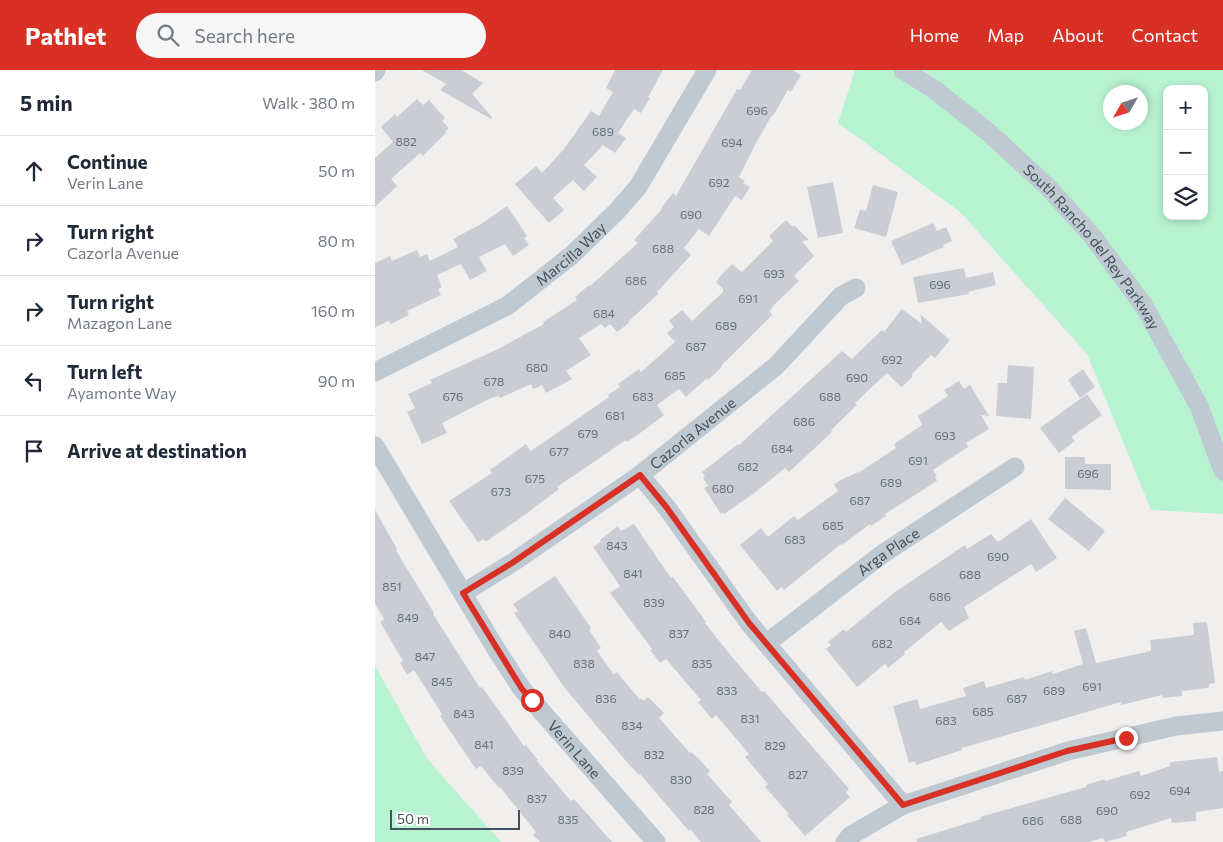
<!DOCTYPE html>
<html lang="en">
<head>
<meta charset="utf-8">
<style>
	:root { --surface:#fff; --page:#f6f6f7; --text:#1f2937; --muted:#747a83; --line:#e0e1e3; --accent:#d93025 }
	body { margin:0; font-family:Commissioner,sans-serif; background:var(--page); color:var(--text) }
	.controls { position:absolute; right:15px; top:15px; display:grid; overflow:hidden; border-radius:10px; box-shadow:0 2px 8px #0003 }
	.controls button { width:45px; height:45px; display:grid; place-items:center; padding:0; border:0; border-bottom:1px solid var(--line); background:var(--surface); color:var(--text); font:25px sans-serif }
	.compass { position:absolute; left:728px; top:15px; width:45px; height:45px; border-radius:50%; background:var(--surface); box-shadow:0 2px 8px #0003; rotate:231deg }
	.scale { position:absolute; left:15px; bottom:12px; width:130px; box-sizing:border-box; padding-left:5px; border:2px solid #45515e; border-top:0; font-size:14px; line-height:18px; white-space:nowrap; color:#45515e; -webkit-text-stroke:4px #fff; paint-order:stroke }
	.stop { position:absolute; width:15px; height:15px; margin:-11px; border:4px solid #d93025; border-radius:50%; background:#fff }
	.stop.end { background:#d93025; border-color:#fff; box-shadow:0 1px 5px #0008 }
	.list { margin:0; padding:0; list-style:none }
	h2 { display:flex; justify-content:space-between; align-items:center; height:65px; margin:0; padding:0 20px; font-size:21px }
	h2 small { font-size:16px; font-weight:400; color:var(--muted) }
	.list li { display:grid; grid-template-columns:32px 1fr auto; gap:15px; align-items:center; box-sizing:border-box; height:70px; padding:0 20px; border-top:1px solid var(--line) }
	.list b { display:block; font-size:19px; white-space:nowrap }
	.list p { margin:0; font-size:16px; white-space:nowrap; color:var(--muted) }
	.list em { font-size:16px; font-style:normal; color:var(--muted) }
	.icon { flex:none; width:28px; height:28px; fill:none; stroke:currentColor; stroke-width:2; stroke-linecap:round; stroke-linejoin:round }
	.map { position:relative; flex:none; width:848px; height:772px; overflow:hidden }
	header { display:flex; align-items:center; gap:30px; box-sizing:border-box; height:70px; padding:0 25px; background:var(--accent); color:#fff }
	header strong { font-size:24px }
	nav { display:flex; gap:28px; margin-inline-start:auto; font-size:18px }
	.search { width:350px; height:45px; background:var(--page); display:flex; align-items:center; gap:12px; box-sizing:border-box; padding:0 18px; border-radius:28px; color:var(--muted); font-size:19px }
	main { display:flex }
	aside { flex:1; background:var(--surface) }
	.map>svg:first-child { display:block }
</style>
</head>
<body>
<header>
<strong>Pathlet</strong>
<div class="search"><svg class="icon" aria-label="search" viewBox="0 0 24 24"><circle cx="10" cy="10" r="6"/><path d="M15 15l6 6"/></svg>Search here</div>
<nav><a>Home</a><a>Map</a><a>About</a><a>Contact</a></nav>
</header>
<main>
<aside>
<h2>5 min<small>Walk · 380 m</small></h2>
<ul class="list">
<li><svg class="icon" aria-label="ahead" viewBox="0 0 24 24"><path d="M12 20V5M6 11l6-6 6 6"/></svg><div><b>Continue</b><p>Verin Lane</p></div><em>50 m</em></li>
<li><svg class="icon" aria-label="right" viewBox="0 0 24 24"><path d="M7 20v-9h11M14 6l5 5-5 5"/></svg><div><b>Turn right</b><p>Cazorla Avenue</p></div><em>80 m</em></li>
<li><svg class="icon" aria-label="right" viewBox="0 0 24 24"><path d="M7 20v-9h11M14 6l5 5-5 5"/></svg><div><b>Turn right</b><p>Mazagon Lane</p></div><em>160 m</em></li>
<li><svg class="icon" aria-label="left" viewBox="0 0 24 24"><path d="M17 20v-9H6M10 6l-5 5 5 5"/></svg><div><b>Turn left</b><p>Ayamonte Way</p></div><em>90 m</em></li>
<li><svg class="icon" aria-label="arrive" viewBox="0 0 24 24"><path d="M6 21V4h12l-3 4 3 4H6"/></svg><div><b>Arrive at destination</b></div></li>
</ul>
</aside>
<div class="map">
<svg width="848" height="772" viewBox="0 0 848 772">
	<rect width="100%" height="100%" fill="#f1eeee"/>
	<g fill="#b8f3d1" fill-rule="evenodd">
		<path d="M480 0H848V444L776 440 712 284 585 142 463 53ZM792 19H829V146H792ZM736 22H766V52H736Z"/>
		<polygon points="0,596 53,690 126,772 0,772"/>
	</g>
	<g fill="#cacdd4">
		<polygon points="47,0 86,0 108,13 97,24 117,47 116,49 65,20 71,14"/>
		<polygon points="240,0 288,0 273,27 275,28 266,43 259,39 243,63 251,68 240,83 228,75 209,95 222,107 209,121 198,110 178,128 189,140 174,153 140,114 161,96 167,103 189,79 216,41 224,46 238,22 231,18"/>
		<polygon points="377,0 418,0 426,5 416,22 413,20 398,46 397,45 381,73 364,107 370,111 368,113 375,117 367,130 360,126 334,166 324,159 309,178 316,185 282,222 283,224 253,252 254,253 242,262 235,254 230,258 226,254 204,268 216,285 191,301 197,309 171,323 167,315 158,319 156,314 125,328 124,326 116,328 67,353 72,363 47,374 32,342 40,338 33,324 57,313 55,310 123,279 169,254 168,252 202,230 200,227 214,215 215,216 263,173 259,170 287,139 286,138 298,123 301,126 362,19 365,20"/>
		<polygon points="42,29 48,35 54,30 70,48 67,51 74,58 70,62 71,63 48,86 45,83 16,109 22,116 0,137 0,88 18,72 6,57 20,44 22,47"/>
		<polygon points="458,112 468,163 443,168 432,117"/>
		<polygon points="498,115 523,122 511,167 479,158 485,140 491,141"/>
		<polygon points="132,136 152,166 149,168 154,175 138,186 130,174 104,187 112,201 95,210 86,194 62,205 67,217 63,219 66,225 32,241 34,245 16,254 14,251 0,257 0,193 15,186 17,191 42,180 45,187 52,184 55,191 83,177 78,169 106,154"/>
		<polygon points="411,150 418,157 419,155 434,170 427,171 439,186 419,206 424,211 399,235 395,241 397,245 347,295 346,298 333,310 332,308 311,327 304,319 282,335 289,345 268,361 252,372 251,370 182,417 184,419 151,444 112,471 110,471 109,469 103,472 74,431 117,403 115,400 151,374 156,381 234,327 233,325 245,317 243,314 264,299 266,302 300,272 292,263 299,257 294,251 307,240 317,251 348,222 348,219 341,212 347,204 357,194 367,202 398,171 394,166"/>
		<polygon points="558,153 562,161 571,157 577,171 568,175 569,177 527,195 516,171"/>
		<polygon points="589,198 591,208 618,202 621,215 593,222 594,224 543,233 538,207"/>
		<polygon points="527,239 547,254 545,244 575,270 560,288 556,285 536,305 538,306 528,316 526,317 512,303 480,333 482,335 456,360 457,362 414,402 410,398 378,424 349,444 348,442 346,444 329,418 333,416 328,408 330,406 327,402 363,374 364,375 467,281 477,289 507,260 509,262"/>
		<polygon points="633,295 659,297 656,349 621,346 623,313 632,313"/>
		<polygon points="708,299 720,317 705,328 693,310"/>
		<polygon points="584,311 589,319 595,315 614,346 606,345 614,359 591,373 593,377 558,400 562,406 560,407 562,411 510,444 511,446 496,456 495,454 467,475 466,474 409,520 407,517 402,521 365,475 386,458 393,467 419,446 423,450 463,421 459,414 473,406 474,407 482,402 483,403 521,378 519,374 547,355 543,346 573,326 569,320"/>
		<polygon points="712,324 727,345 696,367 700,371 684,383 665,358"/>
		<polygon points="690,387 710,387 710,394 736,394 736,420 690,419"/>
		<polygon points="690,428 730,461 714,481 673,449"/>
		<polygon points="0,440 22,479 21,480 23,484 59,543 58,544 105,618 107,617 149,676 151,675 163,690 162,691 196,731 199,729 237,772 165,772 158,765 161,762 125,717 124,718 106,696 101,699 92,686 65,646 67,644 39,600 32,605 25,593 28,591 5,552 9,549 0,534"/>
		<polygon points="656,449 682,488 661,502 656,494 589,537 594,548 574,561 566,552 529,582 530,584 513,598 510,594 482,617 451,579 456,575 453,572 469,559 471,562 520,522 590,475 592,479 616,464 623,472"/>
		<polygon points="259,454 296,508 298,507 331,552 330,553 353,582 387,622 389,621 474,719 471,722 475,727 430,766 412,745 414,744 390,717 393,714 370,687 374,684 341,645 337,649 323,632 326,630 291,589 285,593 275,580 277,579 235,523 245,516 218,477 226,472 225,470 243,456 246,461"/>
		<polygon points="180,506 216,558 214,560 226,578 222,581 239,605 242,602 265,630 266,628 269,631 273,627 289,643 284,648 315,683 316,682 324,689 335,701 332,704 357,732 354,735 386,772 326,772 315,759 314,761 265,704 264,705 251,691 189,617 139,543 143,541 138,534"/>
		<polygon points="832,552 840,613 834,614 834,617 832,618 807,621 807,626 788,628 787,625 746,635 746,632 587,678 587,680 541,695 540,691 534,693 518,636 542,629 545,639 591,626 588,618 609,611 611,618 649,607 650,610 677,601 678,604 708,594 699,561 711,558 721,593 776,581 775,570 819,565 818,553"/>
		<polygon points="842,687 844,702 848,701 848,738 821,742 821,751 797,753 796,748 751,762 752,766 730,772 728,768 714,772 542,772 541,769 606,749 605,747 711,717 711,715 730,709 730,711 764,701 766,706 795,696 795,693 797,692"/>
	</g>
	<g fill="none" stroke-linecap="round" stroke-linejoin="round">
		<g stroke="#bec9d2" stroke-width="19">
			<path id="s1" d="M528 0 560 20 613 62 673 117 718 167 769 236 824 336 848 401"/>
			<polyline points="0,2 1,0"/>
			<path id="s2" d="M0 302 132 236 197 185 242 141 263 117 332 0"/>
			<path id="s3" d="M0 376 121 579 147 619 281 772"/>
			<polyline points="265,405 292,438 374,553 528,735"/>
			<path id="s4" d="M88 523 137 493 265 405 401 296 466 226 481 218"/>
			<path id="s5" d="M392 573 506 485 640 397"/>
			<polyline points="470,772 475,766 528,735 693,681 801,656 848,651"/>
		</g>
	</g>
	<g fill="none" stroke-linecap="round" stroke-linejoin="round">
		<polyline stroke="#d93025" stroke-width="6" points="157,630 147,619 88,523 137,493 265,405 292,438 374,553 528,735 692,681 751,668"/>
	</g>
	<g text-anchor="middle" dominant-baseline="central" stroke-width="4" stroke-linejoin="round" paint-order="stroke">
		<g font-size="12" fill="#66707c">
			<text x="382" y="40">696</text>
			<text x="228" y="61">689</text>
			<text x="31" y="71">882</text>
			<text x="357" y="72">694</text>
			<text x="344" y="112">692</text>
			<text x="316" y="144">690</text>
			<text x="288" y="178">688</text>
			<text x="399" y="203">693</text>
			<text x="261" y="210">686</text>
			<text x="565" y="214">696</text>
			<text x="373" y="228">691</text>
			<text x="229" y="243">684</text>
			<text x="351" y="255">689</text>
			<text x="321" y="276">687</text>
			<text x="517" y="289">692</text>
			<text x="162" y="297">680</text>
			<text x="300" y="305">685</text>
			<text x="482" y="307">690</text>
			<text x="119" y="311">678</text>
			<text x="78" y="326">676</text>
			<text x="268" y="326">683</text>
			<text x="455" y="326">688</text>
			<text x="240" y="345">681</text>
			<text x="429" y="351">686</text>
			<text x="213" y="363">679</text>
			<text x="570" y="365">693</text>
			<text x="407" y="378">684</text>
			<text x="184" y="381">677</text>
			<text x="543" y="390">691</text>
			<text x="373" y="396">682</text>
			<text x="713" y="403">696</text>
			<text x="160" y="408">675</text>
			<text x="516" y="412">689</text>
			<text x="348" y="418">680</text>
			<text x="126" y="421">673</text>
			<text x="485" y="430">687</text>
			<text x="458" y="455">685</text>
			<text x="420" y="469">683</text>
			<text x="242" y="475">843</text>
			<text x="623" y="486">690</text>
			<text x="258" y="503">841</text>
			<text x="595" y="504">688</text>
			<text x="17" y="516">851</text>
			<text x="565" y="526">686</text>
			<text x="279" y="532">839</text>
			<text x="33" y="547">849</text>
			<text x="535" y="550">684</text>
			<text x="185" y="563">840</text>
			<text x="304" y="563">837</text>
			<text x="507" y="573">682</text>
			<text x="50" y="586">847</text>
			<text x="209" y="593">838</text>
			<text x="327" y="593">835</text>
			<text x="67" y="611">845</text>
			<text x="717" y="616">691</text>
			<text x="352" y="620">833</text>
			<text x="679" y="620">689</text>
			<text x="231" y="628">836</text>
			<text x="642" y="628">687</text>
			<text x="608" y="641">685</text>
			<text x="89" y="643">843</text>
			<text x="375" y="648">831</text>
			<text x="571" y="650">683</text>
			<text x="257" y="655">834</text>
			<text x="109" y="674">841</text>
			<text x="400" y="675">829</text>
			<text x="279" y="684">832</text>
			<text x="138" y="700">839</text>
			<text x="423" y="704">827</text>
			<text x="306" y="709">830</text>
			<text x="805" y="720">694</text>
			<text x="765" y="724">692</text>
			<text x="162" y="728">837</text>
			<text x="329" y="739">828</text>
			<text x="732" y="740">690</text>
			<text x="193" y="749">835</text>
			<text x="696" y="749">688</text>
			<text x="658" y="750">686</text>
		</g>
		<g font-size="15" fill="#45515e" stroke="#fff">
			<text stroke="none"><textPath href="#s1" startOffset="261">South Rancho del Rey Parkway</textPath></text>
			<text stroke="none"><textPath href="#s2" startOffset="230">Marcilla Way</textPath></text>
			<text stroke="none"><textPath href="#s4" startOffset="280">Cazorla Avenue</textPath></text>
			<text stroke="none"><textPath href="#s5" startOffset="152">Arga Place</textPath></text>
			<text stroke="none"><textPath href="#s3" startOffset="364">Verin Lane</textPath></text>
		</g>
	</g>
</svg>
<div class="controls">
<button>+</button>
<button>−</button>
<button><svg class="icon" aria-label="layers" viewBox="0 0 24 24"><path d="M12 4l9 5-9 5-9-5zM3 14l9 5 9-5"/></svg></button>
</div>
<svg class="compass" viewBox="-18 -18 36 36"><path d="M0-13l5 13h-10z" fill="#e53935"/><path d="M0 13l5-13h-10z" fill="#747a83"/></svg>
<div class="scale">50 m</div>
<div class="stop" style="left:157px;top:630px"></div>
<div class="stop end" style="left:751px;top:668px"></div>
</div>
</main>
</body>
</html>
